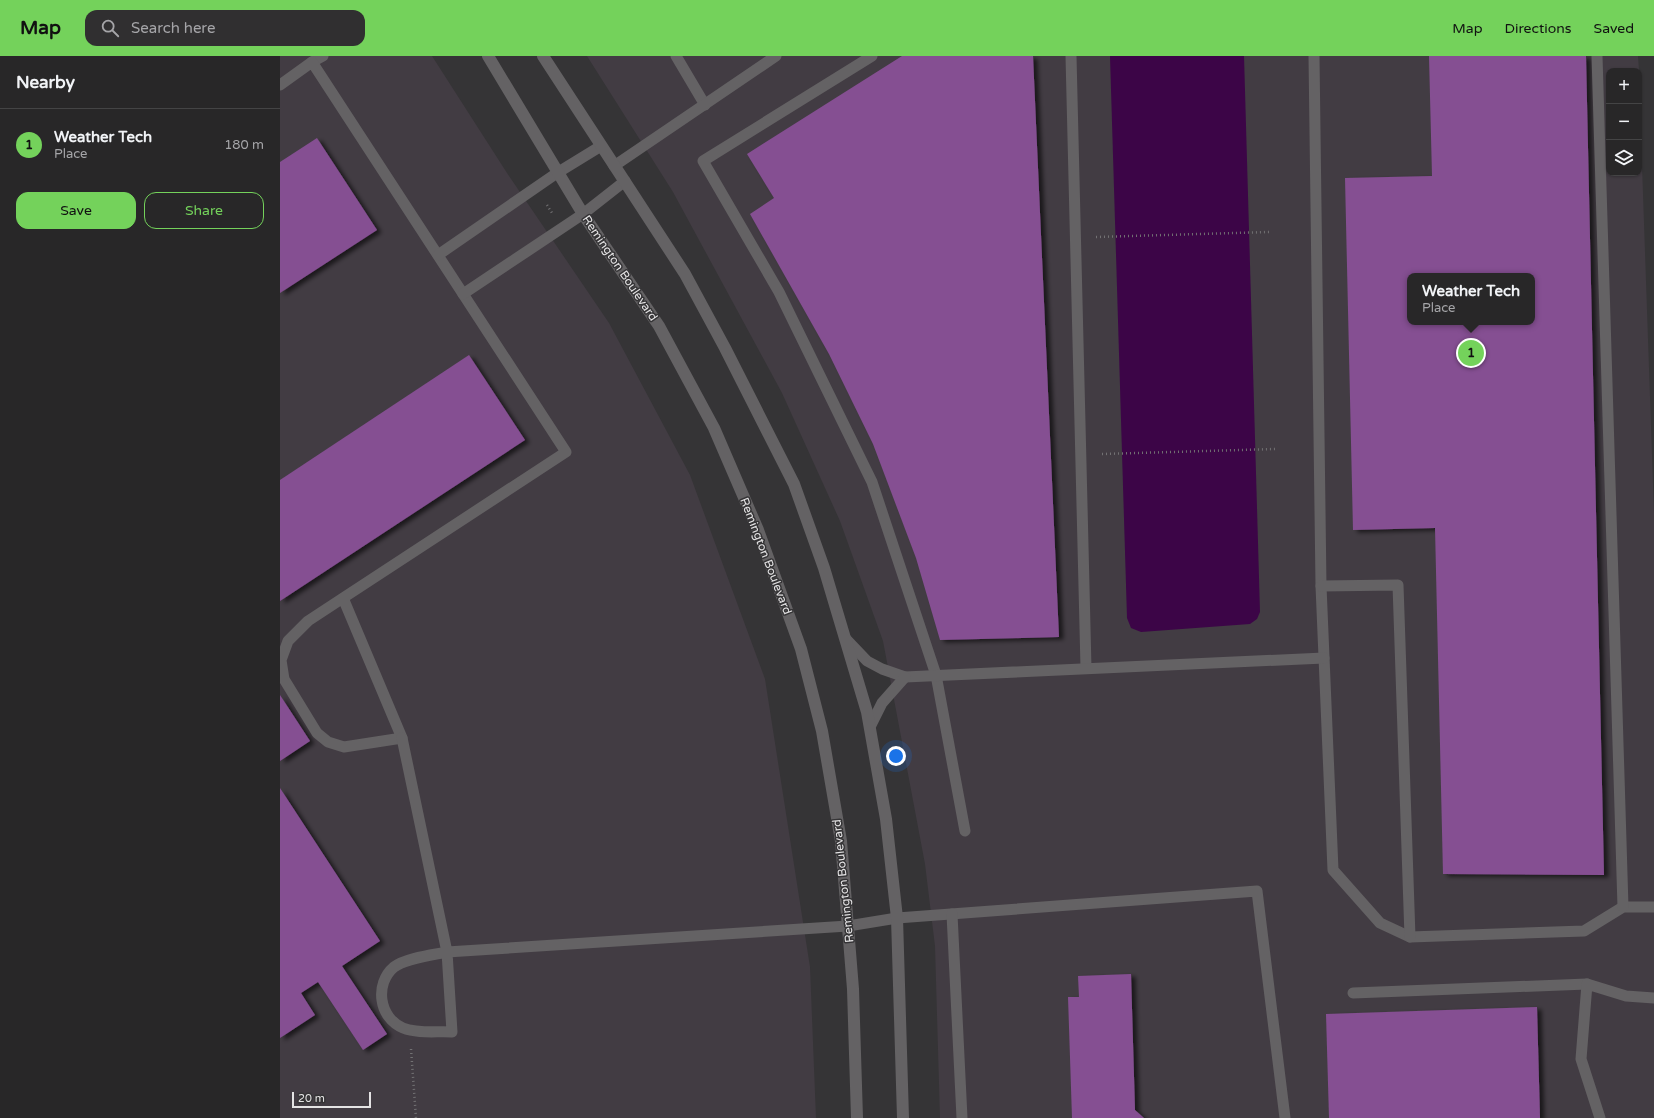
<!DOCTYPE html>
<html lang="en">
<head>
<meta charset="utf-8">
<style>
	:root { --surface:#282728; --page:#302f30; --text:#f1f3f6; --muted:#a5a5a8; --line:#444445; --accent:#74d25b }
	body { margin:0; font-family:"Varela Round",sans-serif; background:var(--page); color:var(--text) }
	.controls { position:absolute; right:12px; top:12px; display:grid; overflow:hidden; border-radius:8px; box-shadow:0 1px 3px #0004 }
	.controls button { width:36px; height:36px; display:grid; place-items:center; padding:0; border:0; border-bottom:1px solid var(--line); background:var(--surface); color:var(--text); font:20px sans-serif }
	.scale { position:absolute; left:12px; bottom:10px; width:79px; box-sizing:border-box; padding-left:4px; border:2px solid #e4e3e4; border-top:0; font-size:11px; line-height:14px; white-space:nowrap; color:#e4e3e4; -webkit-text-stroke:3px #353436; paint-order:stroke }
	.you { position:absolute; left:616px; top:700px; width:14px; height:14px; margin:-10px; border:3px solid #fff; border-radius:50%; background:#1a73e8; box-shadow:0 0 0 6px #1a73e833 }
	.badge { display:grid; place-items:center; width:26px; height:26px; border-radius:50%; background:var(--accent); color:#111; font-size:13px; font-weight:700 }
	.pin { position:absolute; translate:-50% -50%; border:2px solid #fff; box-shadow:0 1px 4px #0006 }
	.popup { position:absolute; left:1127px; top:217px; width:128px; height:52px; box-sizing:border-box; display:grid; place-content:center; border-radius:8px; background:var(--surface); filter:drop-shadow(0 1px 3px #0005); font-size:13px; white-space:nowrap; color:var(--muted) }
	.popup b { font-size:15px; color:var(--text) }
	.popup::after { content:''; position:absolute; left:50%; top:100%; margin-left:-8px; border:8px solid transparent; border-top-color:var(--surface) }
	.list { margin:0; padding:0; list-style:none }
	h2 { display:flex; justify-content:space-between; align-items:center; height:52px; margin:0; padding:0 16px; font-size:17px }
	h2 small { font-size:13px; font-weight:400; color:var(--muted) }
	.list li { display:grid; grid-template-columns:26px 1fr auto; gap:12px; align-items:center; box-sizing:border-box; height:72px; padding:0 16px; border-top:1px solid var(--line) }
	.list b { display:block; font-size:15px; white-space:nowrap }
	.list p { margin:0; font-size:13px; white-space:nowrap; color:var(--muted) }
	.list em { font-size:13px; font-style:normal; color:var(--muted) }
	.actions { display:flex; gap:8px; padding:12px 16px }
	.actions a { flex:1; padding:9px 0; border:1px solid var(--accent); border-radius:12px; text-align:center; font-size:14px; color:var(--accent) }
	.actions .main { background:var(--accent); color:#111 }
	.icon { flex:none; width:22px; height:22px; fill:none; stroke:currentColor; stroke-width:2; stroke-linecap:round; stroke-linejoin:round }
	.map { position:relative; flex:none; width:1374px; height:1062px; overflow:hidden }
	header { display:flex; align-items:center; gap:24px; box-sizing:border-box; height:56px; padding:0 20px; background:var(--accent); color:#111 }
	header strong { font-size:19px }
	nav { display:flex; gap:22px; margin-inline-start:auto; font-size:14px }
	.search { width:280px; height:36px; background:var(--page); display:flex; align-items:center; gap:10px; box-sizing:border-box; padding:0 14px; border-radius:12px; color:var(--muted); font-size:15px }
	main { display:flex }
	aside { flex:1; background:var(--surface) }
	.map>svg:first-child { display:block }
</style>
</head>
<body>
<header>
<strong>Map</strong>
<div class="search"><svg class="icon" aria-label="search" viewBox="0 0 24 24"><circle cx="10" cy="10" r="6"/><path d="M15 15l6 6"/></svg>Search here</div>
<nav><a>Map</a><a>Directions</a><a>Saved</a></nav>
</header>
<main>
<aside>
<h2>Nearby<small></small></h2>
<ul class="list">
<li><span class="badge">1</span><div><b>Weather Tech</b><p>Place</p></div><em>180 m</em></li>
</ul>
<div class="actions"><a class="main">Save</a><a>Share</a></div>
</aside>
<div class="map">
<svg width="1374" height="1062" viewBox="0 0 1374 1062">
	<defs>
		<filter id="shadow"><feDropShadow dx="4.5" dy="2.5" stdDeviation="2" flood-color="#0009"/></filter>
	</defs>
	<rect width="100%" height="100%" fill="#353436"/>
	<g fill="#423c43" fill-rule="evenodd">
		<polygon points="0,0 152,0 227,117 329,267 410,419 485,623 530,911 536,1062 0,1062"/>
		<path d="M307 0H1358L1359 15H1329V117H1359V22L1374 457V1062H660L655 890 645 808 603 585 560 465 502 337 393 136ZM1130 220H1252V266H1130Z"/>
	</g>
	<polygon fill="#3c0547" points="830,0 964,0 980,556 977,563 970,568 861,576 851,572 847,562"/>
	<g fill="#854f92" fill-rule="evenodd" filter="url(#shadow)">
		<polygon points="622,0 753,0 779,581 660,584 636,502 593,388 549,298 470,158 494,142 467,98"/>
		<path d="M1149 0H1306L1324 819 1163 818 1155 472 1073 474 1065 122 1152 120ZM1130 220H1252V266H1130Z"/>
		<polygon points="37,82 97,174 0,237 0,106"/>
		<polygon points="189,299 245,384 0,545 0,424"/>
		<polygon points="0,639 30,685 0,705"/>
		<polygon points="0,732 100,885 62,910 107,978 83,994 38,926 21,937 35,959 0,982"/>
		<polygon points="851,918 855,1054 864,1062 792,1062 788,941 799,941 798,920"/>
		<polygon points="1257,951 1260,1062 1049,1062 1046,958"/>
	</g>
	<g fill="none" stroke-linecap="round" stroke-linejoin="round">
		<g stroke="#727173" stroke-width="2.5" stroke-dasharray="1 3" stroke-linecap="butt">
			<polyline points="267,149 272,157"/>
			<polyline points="816,181 989,176"/>
			<polyline points="822,398 995,393"/>
			<polyline points="131,993 136,1062"/>
		</g>
		<g stroke="#646264" stroke-width="11">
			<polyline points="396,0 425,49"/>
			<polyline points="592,0 423,105 499,236 592,426 656,619 685,775"/>
			<polyline points="791,0 806,612"/>
			<polyline points="1034,0 1041,530 1053,814 1100,867 1130,881 1304,875 1343,851 1374,851"/>
			<polyline points="1317,0 1343,851"/>
			<polyline points="32,6 43,0"/>
			<polyline points="0,29 32,6 286,396 63,542 28,565 8,585 1,604 4,623 37,677 48,686 64,691 122,682 63,542"/>
			<polyline points="334,110 496,0"/>
			<polyline points="158,199 277,117 321,90"/>
			<polyline points="183,238 303,158 345,125"/>
			<polyline points="1041,530 1118,529 1130,881"/>
			<polyline points="566,583 587,605 602,613 625,621 1044,602"/>
			<polyline points="590,671 602,647 625,621"/>
			<path d="M122 682 167 896 172 976C157 975 138 978 123 972 99 962 94 928 114 911 126 902 152 899 167 896L568 870 617 862 977 835 1005 1062"/>
			<polyline points="672,858 682,1062"/>
			<polyline points="1073,937 1307,928"/>
			<polyline points="1320,1062 1301,1003 1307,928 1346,940 1374,942"/>
		</g>
		<g stroke="#646264" stroke-width="12">
			<polyline points="208,0 303,158 379,270 434,372 478,474 521,593 542,675 561,785 573,933 577,1062"/>
			<polyline points="263,0 405,218 445,292 514,428 544,512 587,656 606,763 617,862 623,1062"/>
		</g>
	</g>
	<g text-anchor="middle" dominant-baseline="central" stroke-width="3" stroke-linejoin="round" paint-order="stroke">
		<g font-size="12" fill="#e4e3e4" stroke="#353436">
			<text transform="translate(340 212) rotate(56)">Remington Boulevard</text>
			<text transform="translate(486 500) rotate(69)">Remington Boulevard</text>
			<text transform="translate(563 825) rotate(-96)">Remington Boulevard</text>
		</g>
	</g>
</svg>
<div class="controls">
<button>+</button>
<button>−</button>
<button><svg class="icon" aria-label="layers" viewBox="0 0 24 24"><path d="M12 4l9 5-9 5-9-5zM3 14l9 5 9-5"/></svg></button>
</div>
<div class="scale">20 m</div>
<div class="you"></div>
<div class="pin badge" style="left:1191px;top:297px">1</div>
<div class="popup"><b>Weather Tech</b>Place</div>
</div>
</main>
</body>
</html>
